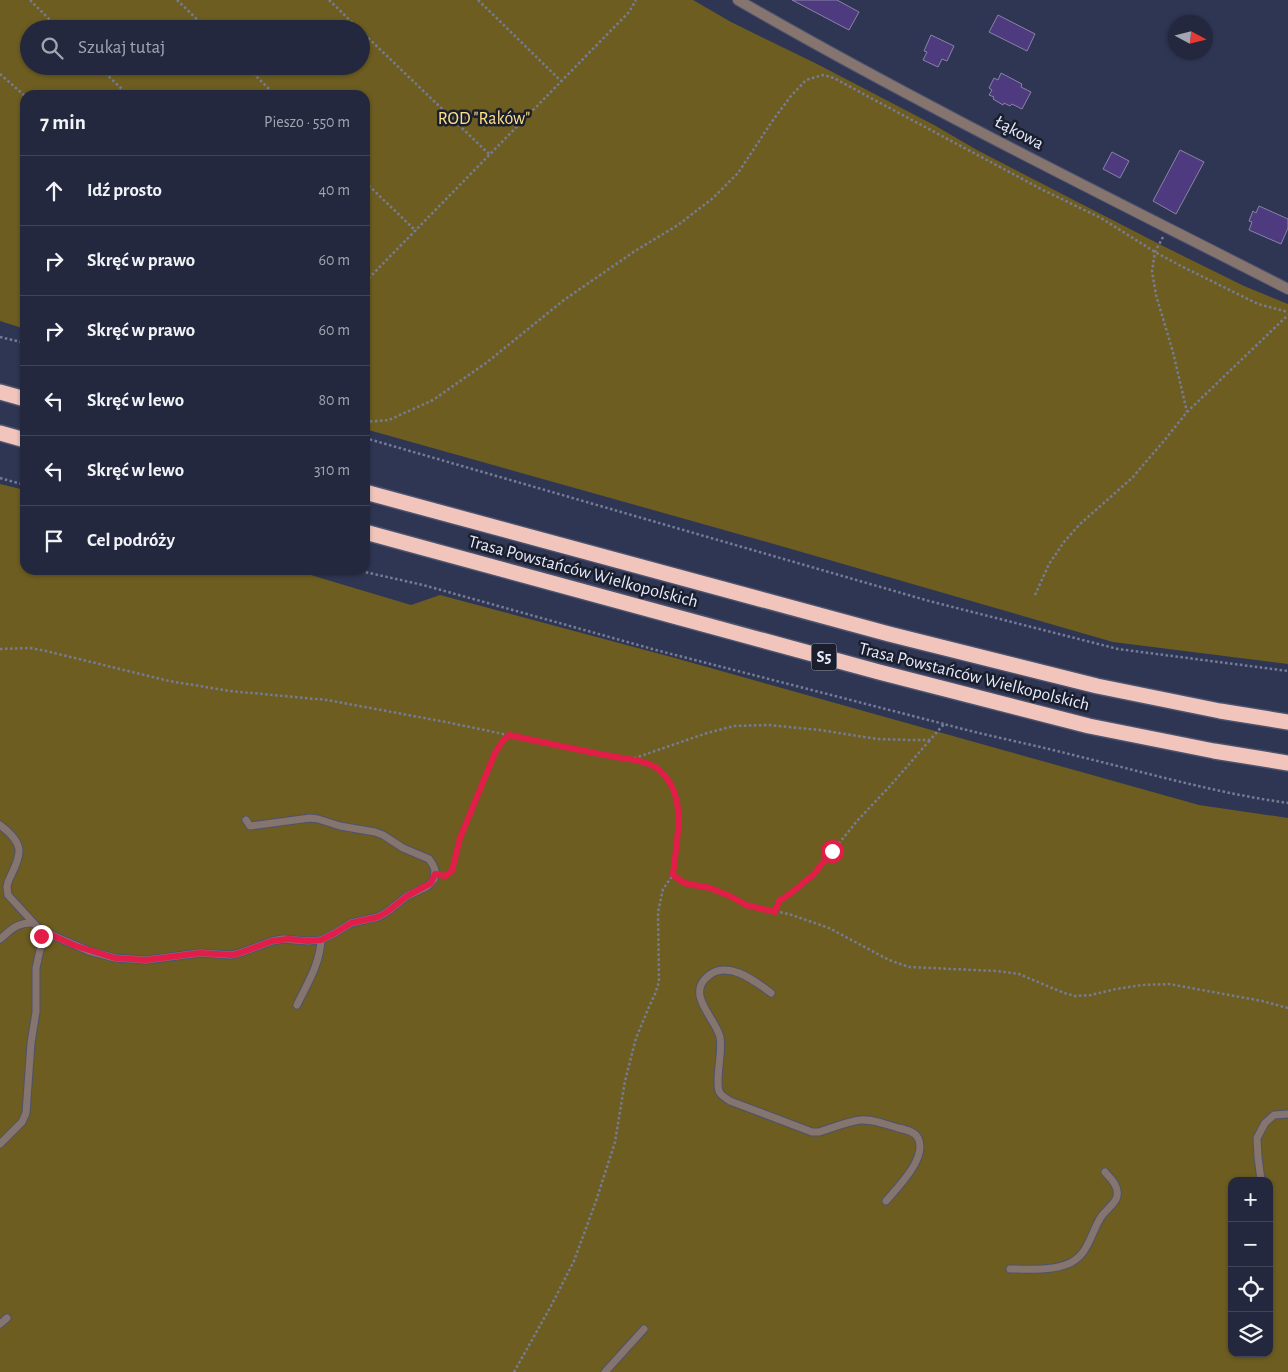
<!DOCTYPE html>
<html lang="pl">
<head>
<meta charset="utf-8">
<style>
	:root { --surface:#23283e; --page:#2f3449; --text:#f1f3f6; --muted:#a3a6b0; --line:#404458 }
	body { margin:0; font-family:"Alegreya Sans",sans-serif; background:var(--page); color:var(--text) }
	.controls { position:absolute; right:15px; bottom:15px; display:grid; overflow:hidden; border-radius:10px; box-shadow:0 1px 4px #0004 }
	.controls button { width:45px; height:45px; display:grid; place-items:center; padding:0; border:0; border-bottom:1px solid var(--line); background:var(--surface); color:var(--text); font:25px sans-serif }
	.compass { position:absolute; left:1168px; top:15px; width:45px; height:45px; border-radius:50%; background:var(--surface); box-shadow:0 1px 4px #0004; rotate:97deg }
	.stop { position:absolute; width:15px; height:15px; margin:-11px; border:4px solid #e11d48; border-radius:50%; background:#fff }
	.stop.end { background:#e11d48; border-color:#fff; box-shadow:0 1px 5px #0008 }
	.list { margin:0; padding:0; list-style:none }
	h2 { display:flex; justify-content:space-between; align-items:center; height:65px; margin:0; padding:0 20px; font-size:21px }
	h2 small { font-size:16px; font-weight:400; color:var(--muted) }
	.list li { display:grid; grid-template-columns:32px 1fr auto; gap:15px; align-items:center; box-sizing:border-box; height:70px; padding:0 20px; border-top:1px solid var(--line) }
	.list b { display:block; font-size:19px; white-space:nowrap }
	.list em { font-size:16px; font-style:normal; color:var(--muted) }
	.icon { flex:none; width:28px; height:28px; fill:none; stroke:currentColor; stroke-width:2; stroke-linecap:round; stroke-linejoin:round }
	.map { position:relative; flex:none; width:1288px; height:1372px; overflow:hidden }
	.search { position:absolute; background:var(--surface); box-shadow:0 1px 4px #0004; left:20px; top:20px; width:350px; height:55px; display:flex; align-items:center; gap:12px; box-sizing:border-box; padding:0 18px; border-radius:28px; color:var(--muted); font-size:19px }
	.panel { position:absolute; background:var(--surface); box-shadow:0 1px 4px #0004; left:20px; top:90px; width:350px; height:485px; border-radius:15px }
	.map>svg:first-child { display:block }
</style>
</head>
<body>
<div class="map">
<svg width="1288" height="1372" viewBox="0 0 1288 1372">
	<rect width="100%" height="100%" fill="#2f3653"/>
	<g fill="#6d5d21" fill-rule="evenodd">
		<path d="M0 0H693L731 22 819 65 934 125 977 150 1163 246 1244 286 1288 304V664L1113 642 767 542 365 429V95H25V329L0 321ZM29 29H361V66H29Z"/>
		<path d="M0 484 25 490V570H294L411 605 440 595 675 658 1199 805 1288 818V1372H0ZM1232 1181H1269V1353H1232Z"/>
	</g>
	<g fill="#4d3a7f" stroke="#8a83a6">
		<polygon points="792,0 837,0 859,12 849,30"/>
		<polygon points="998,15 1035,34 1027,51 989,32"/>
		<polygon points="931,35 954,46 947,61 942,59 938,67 923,60 927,52 924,51"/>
		<polygon points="1001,73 1022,84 1021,87 1031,92 1022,109 1012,104 1010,106 1004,103 1003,105 993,99 994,97 989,95 992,90 989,88 994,78 998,80"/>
		<polygon points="1180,150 1204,162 1176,214 1153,201"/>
		<polygon points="1112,152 1129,161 1120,178 1103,169"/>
		<polygon points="1259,206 1288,219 1288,228 1281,244 1249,230 1252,222 1249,221 1253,211 1256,213"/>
	</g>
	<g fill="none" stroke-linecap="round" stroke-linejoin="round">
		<g stroke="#4c536e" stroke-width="9">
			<g id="lane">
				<path d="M0 825C28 846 20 855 8 882L7 887 8 895 40 930 42 941 36 968V1012L31 1043 26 1113 22 1122 0 1144"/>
				<polyline points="40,930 89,951 115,958 146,960 200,953 231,955 240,953 272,941 283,939 308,941 321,940 335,933 351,923 378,917 387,912 407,896 426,887 431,883 434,879 435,870 433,865 429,859 403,848 383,835 375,832 340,826 318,819 310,818 250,826 246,820"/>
				<path d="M0 939C11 930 17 922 33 923"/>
				<path d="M771 993C754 980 725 958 706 978 687 996 716 1019 720 1037 723 1052 715 1079 719 1091 721 1096 726 1098 730 1101L812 1132H819C832 1128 846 1122 860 1120 872 1119 886 1124 898 1128 904 1129 915 1132 918 1138 928 1158 897 1188 886 1201"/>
				<path d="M297 1005C307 984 320 964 321 940"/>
				<polyline points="1261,1180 1258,1157 1257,1138 1265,1123 1274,1115 1288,1114"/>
				<path d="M1010 1269C1029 1269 1050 1271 1068 1264 1089 1255 1090 1234 1101 1217 1105 1210 1116 1204 1117 1196 1119 1186 1111 1179 1105 1172"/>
				<polyline points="0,1324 7,1318"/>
				<polyline points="605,1372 644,1329"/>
			</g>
		</g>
		<g stroke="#4c536e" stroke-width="12">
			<path id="street" d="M738 0C918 104 1104 195 1288 289"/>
		</g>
		<g stroke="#4c536e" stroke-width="18">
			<g id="highway">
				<polyline points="0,392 25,399"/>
				<polyline points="0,433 25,440"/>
				<polyline points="365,492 889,634 1097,686 1220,711 1288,722"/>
				<polyline points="365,532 879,672 1089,726 1214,751 1288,763"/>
			</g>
		</g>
		<g stroke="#767c96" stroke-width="2.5" stroke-dasharray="2.5 2.5" stroke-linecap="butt">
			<polyline points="30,0 59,29"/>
			<polyline points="177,0 207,29"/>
			<polyline points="329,0 359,29"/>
			<polyline points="478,0 561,81"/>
			<polyline points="361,31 489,154"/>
			<polyline points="98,66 128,95"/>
			<polyline points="246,66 275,95"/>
			<polyline points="0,74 25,96"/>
			<polyline points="365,182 416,231"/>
			<polyline points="1163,237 1155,252 1152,271 1156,295 1173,352 1187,412"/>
			<polyline points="365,282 629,12 636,0"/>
			<polyline points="0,337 25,343"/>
			<polyline points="365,422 389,420 433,400 486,363 564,300 635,251 678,225 713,198 738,173 771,123 790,97 806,80 823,75 834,78 869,97 1043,190 1101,218 1155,252 1179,265 1258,304 1288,312"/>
			<polyline points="365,438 929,601 1118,649 1288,671"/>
			<polyline points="0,478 25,485"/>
			<polyline points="356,570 423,585 656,650 944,724"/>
			<polyline points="1035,595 1049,564 1064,542 1080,524 1132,478 1163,442 1187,412 1288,315"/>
			<path d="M0 649 30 648 46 651 169 681 230 691 327 700 446 722 613 757 632 759 707 733 734 726 769 725 820 730 877 739 911 740H930L944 724C987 736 1031 744 1073 755 1144 772 1215 793 1288 803"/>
			<polyline points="673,875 684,883 711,888 730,896 746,905 789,914 829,928 889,960 909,967 997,971 1019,974 1064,993 1075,996 1091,995 1116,989 1142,985 1169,984 1262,1001 1288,1008"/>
			<polyline points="444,876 452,871 460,838 495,753 502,742 509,735"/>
			<polyline points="775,912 779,901 791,893 814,874 857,821 890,786 930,740"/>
			<polyline points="514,1372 551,1306 574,1261 596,1201 615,1142 625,1081 636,1038 649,1007 655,994 659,982 658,912 663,889 673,875 678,818 677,799 672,788 666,777 657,768 632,759"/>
		</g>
		<use href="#lane" stroke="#86746f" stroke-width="7"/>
		<use href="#street" stroke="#86746f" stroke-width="10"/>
		<use href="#highway" stroke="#f1c5bb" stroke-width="15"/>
	</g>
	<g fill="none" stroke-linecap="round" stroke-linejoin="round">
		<path stroke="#e11d48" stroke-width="6" d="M41 936 40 930 76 946 115 958 146 960 200 953 232 955 240 953 272 941 288 939 308 941 321 940 335 933 351 923 378 917 387 912 407 896 431 883 435 874 445 876 452 871 460 838 495 753 502 742 509 735C543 742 577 750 611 756 624 759 647 760 658 769 667 776 674 788 676 798 682 821 675 852 673 875L684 883 710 888 730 896 746 905 775 912 779 901 791 893 814 874 832 851"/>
	</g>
	<g text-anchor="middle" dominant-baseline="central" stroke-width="5" stroke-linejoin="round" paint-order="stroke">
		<rect fill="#1b1e2c" stroke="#a8adbe" stroke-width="1" x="811.5" y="643.5" width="25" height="27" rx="4"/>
		<g font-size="16" font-weight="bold" fill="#e5eafd">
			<text x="824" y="657">S5</text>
		</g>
		<g font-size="18" fill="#fde288" stroke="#1b1e2c">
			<text x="484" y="119">ROD "Raków"</text>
		</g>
		<g font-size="18" fill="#e5eafd" stroke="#1b1e2c">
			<text transform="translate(1019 133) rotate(28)">Łąkowa</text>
			<text transform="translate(583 572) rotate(15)">Trasa Powstańców Wielkopolskich</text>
			<text transform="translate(974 677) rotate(14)">Trasa Powstańców Wielkopolskich</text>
		</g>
	</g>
</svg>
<div class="controls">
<button>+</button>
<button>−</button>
<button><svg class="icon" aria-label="locate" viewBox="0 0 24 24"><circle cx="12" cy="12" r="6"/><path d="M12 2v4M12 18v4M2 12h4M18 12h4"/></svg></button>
<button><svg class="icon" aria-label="layers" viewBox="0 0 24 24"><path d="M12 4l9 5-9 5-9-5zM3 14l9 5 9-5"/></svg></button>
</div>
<svg class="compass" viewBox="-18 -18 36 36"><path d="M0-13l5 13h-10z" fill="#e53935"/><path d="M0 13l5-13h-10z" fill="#a3a6b0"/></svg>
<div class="stop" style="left:832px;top:851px"></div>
<div class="stop end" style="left:41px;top:936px"></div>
<div class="search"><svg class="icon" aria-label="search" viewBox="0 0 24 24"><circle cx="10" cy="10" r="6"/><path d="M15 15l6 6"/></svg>Szukaj tutaj</div>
<section class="panel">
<h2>7 min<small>Pieszo · 550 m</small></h2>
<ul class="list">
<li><svg class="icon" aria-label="ahead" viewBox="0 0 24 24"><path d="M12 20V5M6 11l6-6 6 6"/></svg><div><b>Idź prosto</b></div><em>40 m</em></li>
<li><svg class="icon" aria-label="right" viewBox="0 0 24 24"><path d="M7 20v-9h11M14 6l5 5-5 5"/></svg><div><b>Skręć w prawo</b></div><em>60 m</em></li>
<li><svg class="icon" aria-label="right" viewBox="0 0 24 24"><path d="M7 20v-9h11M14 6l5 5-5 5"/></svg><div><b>Skręć w prawo</b></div><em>60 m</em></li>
<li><svg class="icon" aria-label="left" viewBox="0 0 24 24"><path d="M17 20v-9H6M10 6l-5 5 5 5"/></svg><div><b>Skręć w lewo</b></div><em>80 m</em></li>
<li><svg class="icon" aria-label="left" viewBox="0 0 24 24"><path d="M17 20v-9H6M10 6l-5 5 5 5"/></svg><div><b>Skręć w lewo</b></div><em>310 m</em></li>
<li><svg class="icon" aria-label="arrive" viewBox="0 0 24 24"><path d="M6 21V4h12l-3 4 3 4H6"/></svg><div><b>Cel podróży</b></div></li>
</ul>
</section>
</div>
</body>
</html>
